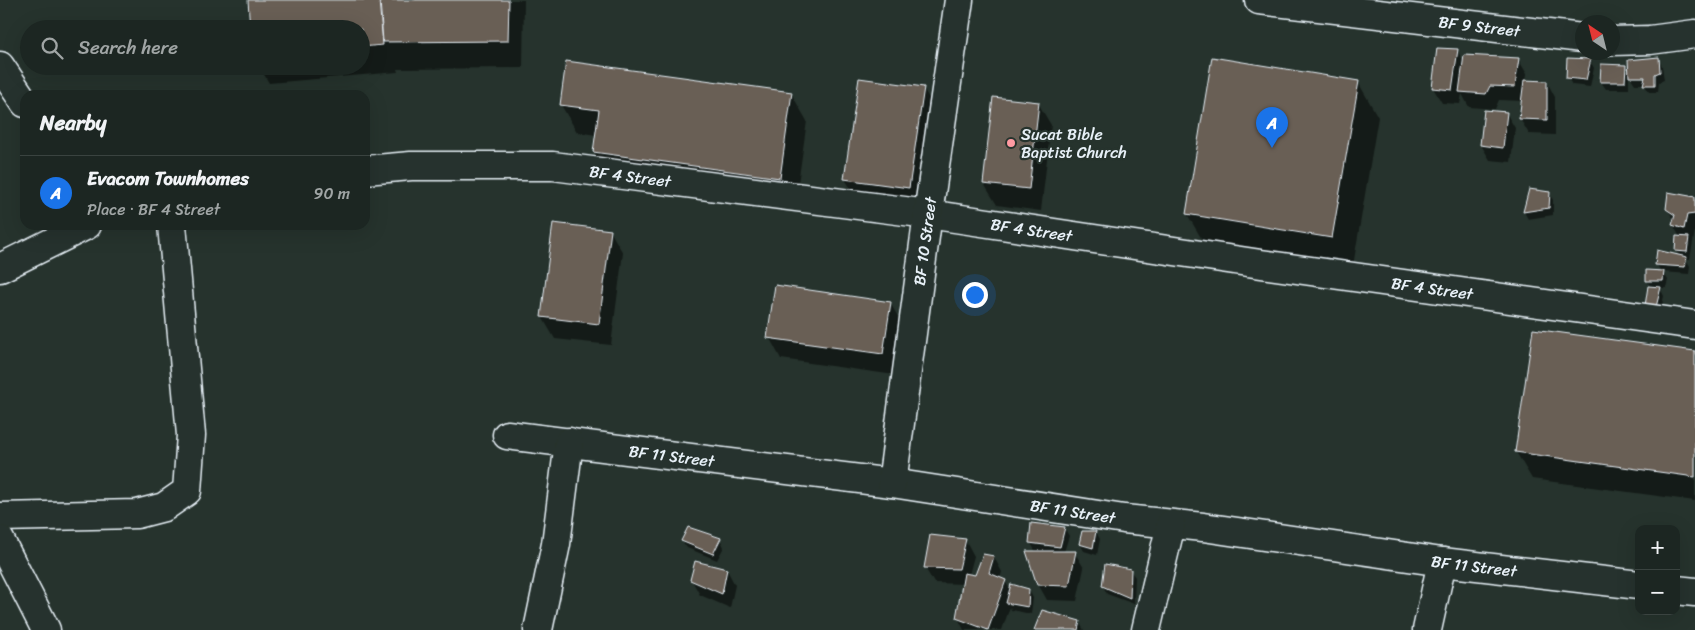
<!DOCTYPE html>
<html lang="en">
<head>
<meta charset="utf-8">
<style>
	:root { --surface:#1c2622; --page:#29322f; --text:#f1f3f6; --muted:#a0a5a5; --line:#3a4340; --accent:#1a73e8 }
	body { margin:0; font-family:Sriracha,sans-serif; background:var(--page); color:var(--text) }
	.controls { position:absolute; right:15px; bottom:15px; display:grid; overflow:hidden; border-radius:10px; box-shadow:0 5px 20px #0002 }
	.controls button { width:45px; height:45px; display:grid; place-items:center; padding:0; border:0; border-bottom:1px solid var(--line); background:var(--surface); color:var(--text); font:25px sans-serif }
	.compass { position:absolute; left:1575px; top:15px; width:45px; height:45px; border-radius:50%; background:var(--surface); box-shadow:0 5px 20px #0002; rotate:325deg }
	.you { position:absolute; left:974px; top:294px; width:18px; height:18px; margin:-12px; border:4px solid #fff; border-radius:50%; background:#1a73e8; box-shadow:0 0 0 8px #1a73e833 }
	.badge { display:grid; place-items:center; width:32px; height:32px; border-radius:50%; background:var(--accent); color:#fff; font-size:16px; font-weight:700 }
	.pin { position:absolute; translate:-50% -41px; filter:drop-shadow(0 1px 2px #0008) }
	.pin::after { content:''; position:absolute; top:26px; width:18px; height:15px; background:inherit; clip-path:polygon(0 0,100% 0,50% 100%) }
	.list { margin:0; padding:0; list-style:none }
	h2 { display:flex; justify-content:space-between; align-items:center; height:65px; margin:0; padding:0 20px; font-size:21px }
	h2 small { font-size:16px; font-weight:400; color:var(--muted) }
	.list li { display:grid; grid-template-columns:32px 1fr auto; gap:15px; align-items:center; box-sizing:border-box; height:75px; padding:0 20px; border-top:1px solid var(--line) }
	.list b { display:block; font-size:19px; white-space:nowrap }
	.list p { margin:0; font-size:16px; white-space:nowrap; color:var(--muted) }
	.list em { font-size:16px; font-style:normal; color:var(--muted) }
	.icon { flex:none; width:28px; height:28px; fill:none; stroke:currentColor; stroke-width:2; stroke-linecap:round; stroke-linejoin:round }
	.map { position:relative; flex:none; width:1695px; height:630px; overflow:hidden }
	.search { position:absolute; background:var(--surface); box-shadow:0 5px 20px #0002; left:20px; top:20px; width:350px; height:55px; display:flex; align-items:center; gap:12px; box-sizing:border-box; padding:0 18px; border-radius:28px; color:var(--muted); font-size:19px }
	.panel { position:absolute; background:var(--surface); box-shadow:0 5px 20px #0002; left:20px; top:90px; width:350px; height:140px; border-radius:15px }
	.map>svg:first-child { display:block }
</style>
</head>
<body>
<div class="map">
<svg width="1695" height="630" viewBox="0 0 1695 630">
	<rect width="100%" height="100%" fill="#26332d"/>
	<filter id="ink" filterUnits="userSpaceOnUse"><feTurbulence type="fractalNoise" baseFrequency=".02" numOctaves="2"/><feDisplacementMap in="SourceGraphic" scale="10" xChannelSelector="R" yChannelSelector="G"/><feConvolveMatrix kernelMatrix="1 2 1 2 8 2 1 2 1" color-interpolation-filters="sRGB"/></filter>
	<g filter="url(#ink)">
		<g fill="#0007" fill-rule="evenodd">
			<polygon points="249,0 524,0 523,68 397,69 398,72 269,83 259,66 361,66 361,29"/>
			<polygon points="1457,50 1464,63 1518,59 1527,74 1526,82 1547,82 1555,97 1555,135 1529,134 1520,119 1523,101 1499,100 1495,109 1469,107 1462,94 1460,104 1442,103 1433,88"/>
			<path d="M1658 59 1662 66 1664 80 1659 82 1658 92H1649L1644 84H1635L1629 75V89H1606L1601 82 1625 66 1630 76ZM1651 75V78H1632V76Z"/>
			<polygon points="1590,61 1594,68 1590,87 1572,85 1568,78"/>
			<polygon points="1358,82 1378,117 1352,272 1207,248 1187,214"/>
			<polygon points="923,88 936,110 921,210 858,201 845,179"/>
			<polygon points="791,93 807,121 795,205 610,179 594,152 596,135 577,132 561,105"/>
			<polygon points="1038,103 1051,125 1041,211 997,205 984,184"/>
			<polygon points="1506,113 1515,128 1511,162 1490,160 1481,145"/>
			<polygon points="1549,193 1553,200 1553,215 1528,219 1524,212"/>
			<polygon points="1695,198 1695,231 1690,259 1686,259 1690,266 1689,274 1663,272 1668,280 1666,288 1660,288 1664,296 1660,314 1650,313 1651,288 1647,280 1661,272 1657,265 1679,256 1676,251 1680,237 1673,225 1675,221 1667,209"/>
			<polygon points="610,231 623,253 611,345 555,339 542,317"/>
			<polygon points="890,303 903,325 895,375 781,359 769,337"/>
			<polygon points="1695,352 1695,501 1532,479 1516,452"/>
			<polygon points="1032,525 1065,529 1069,536 1064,552 1075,553 1084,568 1077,601 1047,600 1038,584 1036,552 1030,542"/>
			<polygon points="1096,532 1100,539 1097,555 1084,551 1080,544"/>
			<polygon points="931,536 966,541 974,556 969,575 976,577 983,555 994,557 1002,572 1000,579 1005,581 1011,591 1029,590 1033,598 1031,614 1011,610 1010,607 1002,630 964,630 958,618 964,584 934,583 925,568"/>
			<polygon points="720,539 724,547 717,560 687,548 682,541"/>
			<polygon points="727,570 735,585 730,608 700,595 691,579"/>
			<polygon points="1130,570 1135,577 1134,604 1107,594 1103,586"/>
			<polygon points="1079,622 1084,630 1035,630"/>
		</g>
		<g fill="#695e55" stroke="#e8f1f8">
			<polygon points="248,0 379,0 383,45 361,47 361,29 250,29"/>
			<polygon points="380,0 509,0 508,41 383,42"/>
			<polygon points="1437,48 1458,49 1452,90 1432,88"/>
			<polygon points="1464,55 1519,58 1515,87 1490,86 1486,94 1459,92"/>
			<polygon points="1212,57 1359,81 1332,238 1186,214"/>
			<polygon points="1659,57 1660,72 1655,74 1655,85 1643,85 1645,77 1629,77 1628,60"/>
			<polygon points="1567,58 1591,59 1586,80 1566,78"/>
			<polygon points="566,61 792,92 780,178 593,152 599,110 560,105"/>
			<polygon points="1601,64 1626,65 1625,82 1600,82"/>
			<polygon points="859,78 924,87 909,188 844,179"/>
			<polygon points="1524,80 1547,81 1547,120 1519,119"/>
			<polygon points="993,97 1039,102 1029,189 983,184"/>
			<polygon points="1484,110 1507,112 1503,148 1480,145"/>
			<polygon points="1529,189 1550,192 1549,208 1523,212"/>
			<polygon points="1668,192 1695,197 1695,214 1687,215 1684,229 1672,225 1675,215 1666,209"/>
			<polygon points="553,223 611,230 599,324 541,317"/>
			<polygon points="1676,236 1689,237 1687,252 1675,251"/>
			<polygon points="1657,250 1687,257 1685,267 1655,265"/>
			<polygon points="1646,270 1664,271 1663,281 1646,281"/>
			<polygon points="775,285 891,302 883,354 767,338"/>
			<polygon points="1648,286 1661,287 1656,307 1645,306"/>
			<polygon points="1533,329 1695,351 1695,477 1515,452"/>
			<polygon points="1031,523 1065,527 1060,547 1029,543"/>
			<polygon points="688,527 721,538 713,554 681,541"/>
			<polygon points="1082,531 1096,531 1093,548 1079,544"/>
			<polygon points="930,535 966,539 959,569 924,568"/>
			<polygon points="1026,551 1076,551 1069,586 1037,585"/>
			<polygon points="983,554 994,556 989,573 1006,580 988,630 956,618 964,573 975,575"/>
			<polygon points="695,561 727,569 722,594 690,580"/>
			<polygon points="1105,564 1131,569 1130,598 1102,586"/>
			<polygon points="1011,584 1029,589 1028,607 1006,603"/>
			<polygon points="1042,610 1080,621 1078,630 1034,630"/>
		</g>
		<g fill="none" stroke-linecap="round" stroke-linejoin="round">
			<g stroke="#e8f1f8" stroke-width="31">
				<g id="minor">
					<path id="s1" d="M1259 0 1582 38"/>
					<polyline points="1612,41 1650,40 1695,34"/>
					<polyline points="0,66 25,103"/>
					<path id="s2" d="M365 170 411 166H553L928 214 1261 264 1695 325"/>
					<polyline points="0,268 87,225"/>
					<path id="s3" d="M507 435 892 483 1124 519 1203 527 1442 562 1639 585"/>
					<path id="s4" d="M892 483 928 214 959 0"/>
					<polyline points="0,517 137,514 164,507 187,491 191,435 172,225"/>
					<polyline points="0,540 46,630"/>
					<polyline points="1676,590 1695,592"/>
					<polyline points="538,630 556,544 569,442"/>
					<polyline points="1146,630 1171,524"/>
					<polyline points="1427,630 1442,562"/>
				</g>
			</g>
			<use href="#minor" stroke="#26332d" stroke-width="28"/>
		</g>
	</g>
	<circle fill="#ff9aa2" stroke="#26332d" stroke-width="2" cx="1011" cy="143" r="5"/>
	<g text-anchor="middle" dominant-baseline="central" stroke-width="4.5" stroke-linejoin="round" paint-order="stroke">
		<g font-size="16" fill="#e8f1f8" stroke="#26332d">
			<text stroke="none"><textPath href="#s1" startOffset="222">BF 9 Street</textPath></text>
			<text stroke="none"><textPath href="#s2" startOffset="266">BF 4 Street</textPath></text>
			<text stroke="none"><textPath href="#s2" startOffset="671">BF 4 Street</textPath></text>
			<text stroke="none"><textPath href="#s4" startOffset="244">BF 10 Street</textPath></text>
			<text stroke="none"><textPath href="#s2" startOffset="1076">BF 4 Street</textPath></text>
			<text stroke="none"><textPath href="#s3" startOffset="166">BF 11 Street</textPath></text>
			<text stroke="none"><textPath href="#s3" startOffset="571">BF 11 Street</textPath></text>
			<text stroke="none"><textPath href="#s3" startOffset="976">BF 11 Street</textPath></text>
		</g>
		<g font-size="16" fill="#e8f1f8" stroke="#26332d" text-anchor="start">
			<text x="1021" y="134">Sucat Bible<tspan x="1021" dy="18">Baptist Church</tspan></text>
		</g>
	</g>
</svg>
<div class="controls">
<button>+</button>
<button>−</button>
</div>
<svg class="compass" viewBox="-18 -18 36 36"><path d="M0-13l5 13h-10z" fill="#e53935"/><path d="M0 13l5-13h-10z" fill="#a0a5a5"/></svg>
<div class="you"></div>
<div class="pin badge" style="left:1272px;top:148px">A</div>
<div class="search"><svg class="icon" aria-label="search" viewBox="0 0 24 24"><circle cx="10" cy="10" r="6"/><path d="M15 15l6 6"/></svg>Search here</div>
<section class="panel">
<h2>Nearby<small></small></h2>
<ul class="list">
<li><span class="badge">A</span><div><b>Evacom Townhomes</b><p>Place · BF 4 Street</p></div><em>90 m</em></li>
</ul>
</section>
</div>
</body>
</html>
